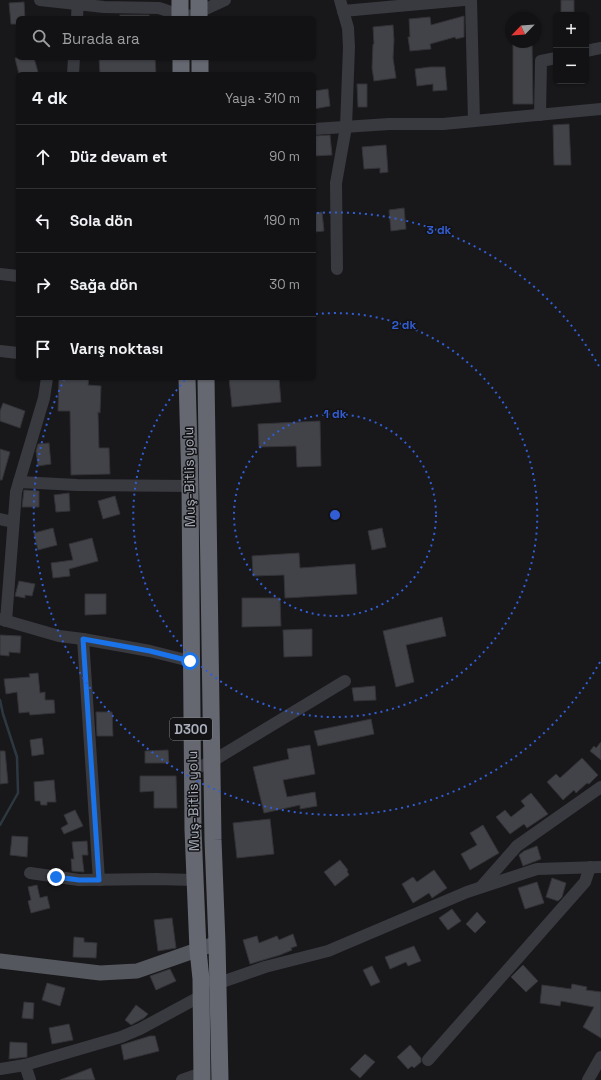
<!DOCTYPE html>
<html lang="tr">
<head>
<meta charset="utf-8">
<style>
	:root { --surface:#121214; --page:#1b1b1d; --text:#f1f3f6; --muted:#9c9ea0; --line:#313234 }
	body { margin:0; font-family:"Space Grotesk",sans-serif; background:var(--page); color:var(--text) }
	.controls { position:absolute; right:12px; top:12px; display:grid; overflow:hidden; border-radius:6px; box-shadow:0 1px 3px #0004 }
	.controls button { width:36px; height:36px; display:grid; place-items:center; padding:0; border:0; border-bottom:1px solid var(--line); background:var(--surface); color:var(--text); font:20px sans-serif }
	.compass { position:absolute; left:505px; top:12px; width:36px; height:36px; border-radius:50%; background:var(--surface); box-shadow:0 1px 3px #0004; rotate:245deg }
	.stop { position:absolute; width:12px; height:12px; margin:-9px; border:3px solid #1a73e8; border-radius:50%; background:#fff }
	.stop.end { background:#1a73e8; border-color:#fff; box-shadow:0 1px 4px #0008 }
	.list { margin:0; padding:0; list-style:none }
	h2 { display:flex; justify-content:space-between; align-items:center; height:52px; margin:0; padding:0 16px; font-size:17px }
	h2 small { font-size:13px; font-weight:400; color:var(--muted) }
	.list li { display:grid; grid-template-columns:26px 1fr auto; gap:12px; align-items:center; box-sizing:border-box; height:64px; padding:0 16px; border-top:1px solid var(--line) }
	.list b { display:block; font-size:15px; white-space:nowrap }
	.list em { font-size:13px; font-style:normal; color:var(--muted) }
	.icon { flex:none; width:22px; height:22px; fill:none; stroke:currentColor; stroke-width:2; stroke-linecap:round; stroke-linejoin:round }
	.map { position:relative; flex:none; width:601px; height:1080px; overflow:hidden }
	.search { position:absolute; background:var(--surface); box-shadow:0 1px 3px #0004; left:16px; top:16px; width:300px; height:44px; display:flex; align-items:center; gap:10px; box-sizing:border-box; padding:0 14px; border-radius:6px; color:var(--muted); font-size:15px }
	.panel { position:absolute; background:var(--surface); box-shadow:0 1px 3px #0004; left:16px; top:72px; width:300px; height:308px; border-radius:6px }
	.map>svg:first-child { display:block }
</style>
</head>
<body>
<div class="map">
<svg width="601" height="1080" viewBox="0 0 601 1080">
	<rect width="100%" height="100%" fill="#18181b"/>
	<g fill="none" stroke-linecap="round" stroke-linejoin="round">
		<polyline stroke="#2d3840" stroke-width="2.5" points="0,700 3,714 17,757 18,793 0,825"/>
	</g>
	<g fill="#424348" stroke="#323237">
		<rect x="561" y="0" width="13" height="12"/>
		<polygon points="24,2 25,18 18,18 18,24 11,24 9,3"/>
		<rect x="120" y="15" width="29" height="3"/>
		<polygon points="464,16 464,37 456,39 455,37 430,44 431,49 410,51 408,37 410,37 409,19 430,17 431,25"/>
		<polygon points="393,25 394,40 393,58 396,78 374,81 372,68 373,44 374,44 373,27"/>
		<polygon points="513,42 532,42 533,104 513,104"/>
		<polygon points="15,58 34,58 38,72 32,74 19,74"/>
		<polygon points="99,58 155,58 156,74 100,74"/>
		<polygon points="430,67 445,67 447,90 433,91 433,84 417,86 415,69"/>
		<polygon points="357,84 367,84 367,107 358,107"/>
		<polygon points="328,89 330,106 314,109 314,91"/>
		<polygon points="569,124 571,165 554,165 553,125"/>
		<polygon points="330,135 332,155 314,156 314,136"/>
		<polygon points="386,145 388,172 380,173 380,168 364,169 362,147"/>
		<polygon points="404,208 406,229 391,231 389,210"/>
		<polygon points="322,212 324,231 314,232 314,213"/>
		<polygon points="59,378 89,378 88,385 101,386 100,413 98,412 99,448 109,448 110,474 71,475 70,411 58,411"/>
		<polygon points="229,378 279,378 281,402 232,407"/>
		<polygon points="3,403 25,411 20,428 0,421 0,411"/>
		<polygon points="320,421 321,466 297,467 296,446 259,447 258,424"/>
		<polygon points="49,443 51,464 38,466 36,451 38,444"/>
		<polygon points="0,449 10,452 2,480 0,480"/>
		<polygon points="24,490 39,491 39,507 22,507"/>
		<polygon points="69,493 70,511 56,512 54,495"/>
		<polygon points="115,496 120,514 103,519 98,501"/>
		<polygon points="53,528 57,545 38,550 34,533"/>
		<polygon points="382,528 386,547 372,550 368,531"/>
		<polygon points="92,538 98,561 69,569 70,576 53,578 51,563 73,560 69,544"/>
		<polygon points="299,553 300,568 355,564 357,594 285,598 284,575 253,576 252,556"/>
		<polygon points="19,581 35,584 32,596 25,595 25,598 15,596"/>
		<polygon points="85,594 106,594 106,614 85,615"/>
		<polygon points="242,598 280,598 281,626 242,627"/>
		<polygon points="442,617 446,636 406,645 414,682 396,687 383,631"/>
		<polygon points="312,629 312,656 284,657 283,630"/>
		<polygon points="0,635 21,636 20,653 9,652 9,656 0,655"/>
		<polygon points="38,673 40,693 45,692 45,700 54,700 55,713 30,715 29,712 19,713 17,692 6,694 4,679 30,677 29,674"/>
		<polygon points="375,686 376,700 354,701 352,688"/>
		<polygon points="96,712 112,712 113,736 97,736"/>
		<polygon points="371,719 374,734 318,746 314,731"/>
		<polygon points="42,738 44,754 32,756 30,740"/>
		<polygon points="601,742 601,760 590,751 594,746 596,748"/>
		<polygon points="310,745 315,774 283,780 287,797 315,792 317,806 300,809 300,805 264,813 253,767 289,759 287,749"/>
		<polygon points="168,750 169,763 145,763 145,751"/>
		<polygon points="0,751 5,751 8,783 0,784"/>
		<polygon points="582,758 598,775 589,784 587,783 576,793 574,790 563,800 547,782 556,774 560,778"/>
		<polygon points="140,776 176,776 177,808 154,808 154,791 140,792"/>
		<polygon points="54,780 56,802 47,802 47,805 41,805 40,801 35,801 34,782"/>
		<polygon points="531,793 548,814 527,828 524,824 510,834 496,817 505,810 511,817 525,806 521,801"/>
		<polygon points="75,810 83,826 64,834 61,828 68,824 64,815"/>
		<polygon points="270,819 274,854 237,858 233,823"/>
		<polygon points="483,825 499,853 470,870 461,854 477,845 470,833"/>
		<polygon points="12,836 28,837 27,857 10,855"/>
		<polygon points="87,841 88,855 82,855 84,872 72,871 71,859 74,859 72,842"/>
		<polygon points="537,846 541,859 523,866 519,855 524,851"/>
		<polygon points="340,860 348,870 347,871 349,875 335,886 324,872"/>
		<polygon points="434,870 447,888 432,898 429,893 413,903 402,884 413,877 417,882"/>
		<polygon points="552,878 566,883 562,897 558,901 546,897"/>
		<polygon points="537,882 544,903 525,909 518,888"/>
		<polygon points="37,885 40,898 47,896 50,908 31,913 28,901 31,900 28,887"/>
		<polygon points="452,909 461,921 448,930 439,918"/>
		<polygon points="477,912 486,922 475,933 466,924"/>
		<polygon points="172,918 176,948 158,951 154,920"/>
		<polygon points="293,934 297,946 291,948 292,950 280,955 250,964 243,940 257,936 259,943 277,936 279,940"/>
		<polygon points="74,937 84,938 84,942 97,943 96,958 73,957"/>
		<polygon points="414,946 421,961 408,966 406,962 390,969 385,957"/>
		<polygon points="523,965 538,981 526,992 511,977"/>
		<polygon points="372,966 380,982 371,986 363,970"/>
		<polygon points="170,969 176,981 156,990 150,976"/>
		<polygon points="47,983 65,988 60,1006 42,1000"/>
		<polygon points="572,984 587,987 586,990 601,992 601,1038 583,1027 594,1007 561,1001 560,1006 540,1003 542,985 571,989"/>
		<polygon points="24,1002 34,1003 33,1019 22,1018"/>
		<polygon points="136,1005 148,1014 144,1018 131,1025 125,1020"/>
		<polygon points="69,1024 73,1040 52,1044 49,1028"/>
		<polygon points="150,1036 155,1036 159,1051 124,1060 121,1045"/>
		<polygon points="10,1042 27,1043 27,1057 9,1059"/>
		<polygon points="410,1045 421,1058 421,1062 414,1068 412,1066 408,1069 397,1057"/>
		<polygon points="365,1054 375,1062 360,1078 350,1069"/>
		<polygon points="91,1068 95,1080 60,1080"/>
	</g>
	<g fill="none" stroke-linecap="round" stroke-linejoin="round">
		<g stroke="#393a40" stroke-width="12">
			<polyline points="40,0 104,7 159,8 180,15 199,16"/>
			<polyline points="471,0 474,121"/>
			<polyline points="343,11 464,0"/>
			<polyline points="199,12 225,0"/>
			<polyline points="77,18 78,0"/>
			<polyline points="586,51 601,48"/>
			<polyline points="73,74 74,58"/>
			<polyline points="540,115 541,61 556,58"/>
			<polyline points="314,129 389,124 443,124 601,109"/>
			<polyline points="337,269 336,183 346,127 349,47 348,28 340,0"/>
			<polyline points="0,274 18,276"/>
			<polyline points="0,351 18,353"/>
			<polyline points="19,482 77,485 190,486"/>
			<polyline points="0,519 13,522"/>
			<polyline points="0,619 59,636 83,639 150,651 190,661"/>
			<polyline points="6,621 16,492 44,398 47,378"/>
			<polyline points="83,639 99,880"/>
			<polyline points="192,770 211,762 345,681"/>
			<polyline points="30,873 79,880 156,879 195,880"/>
			<polyline points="481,887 517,846 601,787"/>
			<polyline points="212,982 219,983 265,967 328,951 467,892 537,869 601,867"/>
			<polyline points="428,1060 585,882 590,867"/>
			<polyline points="25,1065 30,1080"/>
			<polyline points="0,1069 25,1065 121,1037 140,1029 201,996"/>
			<polyline points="182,1080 202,1073"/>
			<polyline points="588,1080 601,1057"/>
		</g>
		<polyline stroke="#55575f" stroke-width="15" points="0,961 100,973 137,971 217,943"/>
		<g stroke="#656871" stroke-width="17">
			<polyline points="180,0 180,18"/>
			<polyline points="199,0 199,18"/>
			<polyline points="181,58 181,74"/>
			<polyline points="200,58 200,74"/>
			<polyline points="187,378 190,486 193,830 198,950 201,979 202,1080"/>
			<polyline points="206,378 213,840 217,943 220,1080"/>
		</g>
	</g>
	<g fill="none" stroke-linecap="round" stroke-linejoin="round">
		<polyline stroke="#1a73e8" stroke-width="5" points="56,877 79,880 99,880 83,639 150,651 190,661"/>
	</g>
	<g fill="none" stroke="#325dd4" stroke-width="2" stroke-dasharray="2 4">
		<circle cx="335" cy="515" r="101"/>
		<path d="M316 314A202 202 0 1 1 186 379"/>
		<path d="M600 662A303 303 0 0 1 64 380M317 213A303 303 0 0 1 600 368"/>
	</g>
	<g text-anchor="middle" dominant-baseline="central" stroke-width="3" stroke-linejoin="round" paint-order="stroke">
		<rect fill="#131316" stroke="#7d808a" stroke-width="1" x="170" y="718" width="42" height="22" rx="3"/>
		<g font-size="13" font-weight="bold" fill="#aaafbb">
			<text x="191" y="729">D300</text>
		</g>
		<g font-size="14" fill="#aaafbb" stroke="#131316">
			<text transform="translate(189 477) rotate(-91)">Muş-Bitlis yolu</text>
			<text transform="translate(193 801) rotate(-91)">Muş-Bitlis yolu</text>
		</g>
	</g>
	<circle cx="335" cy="515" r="6" fill="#325dd4" stroke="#131316" stroke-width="2"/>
	<g font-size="12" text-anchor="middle" font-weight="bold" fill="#325dd4" stroke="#131316" stroke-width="3" stroke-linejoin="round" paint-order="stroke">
		<text x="439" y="234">3 dk</text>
		<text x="404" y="329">2 dk</text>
		<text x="335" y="418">1 dk</text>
	</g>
</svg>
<div class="controls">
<button>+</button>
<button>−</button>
</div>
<svg class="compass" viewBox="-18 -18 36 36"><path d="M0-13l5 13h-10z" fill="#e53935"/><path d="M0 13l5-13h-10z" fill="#9c9ea0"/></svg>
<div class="stop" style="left:190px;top:661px"></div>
<div class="stop end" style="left:56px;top:877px"></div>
<div class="search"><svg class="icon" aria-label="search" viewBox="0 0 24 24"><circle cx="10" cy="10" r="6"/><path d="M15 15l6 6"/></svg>Burada ara</div>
<section class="panel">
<h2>4 dk<small>Yaya · 310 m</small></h2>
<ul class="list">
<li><svg class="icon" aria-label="ahead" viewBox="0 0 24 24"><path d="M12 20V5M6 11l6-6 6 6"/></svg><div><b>Düz devam et</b></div><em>90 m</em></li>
<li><svg class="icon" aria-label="left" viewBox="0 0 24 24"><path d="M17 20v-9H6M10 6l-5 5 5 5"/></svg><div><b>Sola dön</b></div><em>190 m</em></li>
<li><svg class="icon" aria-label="right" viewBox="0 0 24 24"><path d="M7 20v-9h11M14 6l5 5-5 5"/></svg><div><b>Sağa dön</b></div><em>30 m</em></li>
<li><svg class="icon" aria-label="arrive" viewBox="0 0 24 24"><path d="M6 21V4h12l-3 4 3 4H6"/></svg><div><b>Varış noktası</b></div></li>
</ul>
</section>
</div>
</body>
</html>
